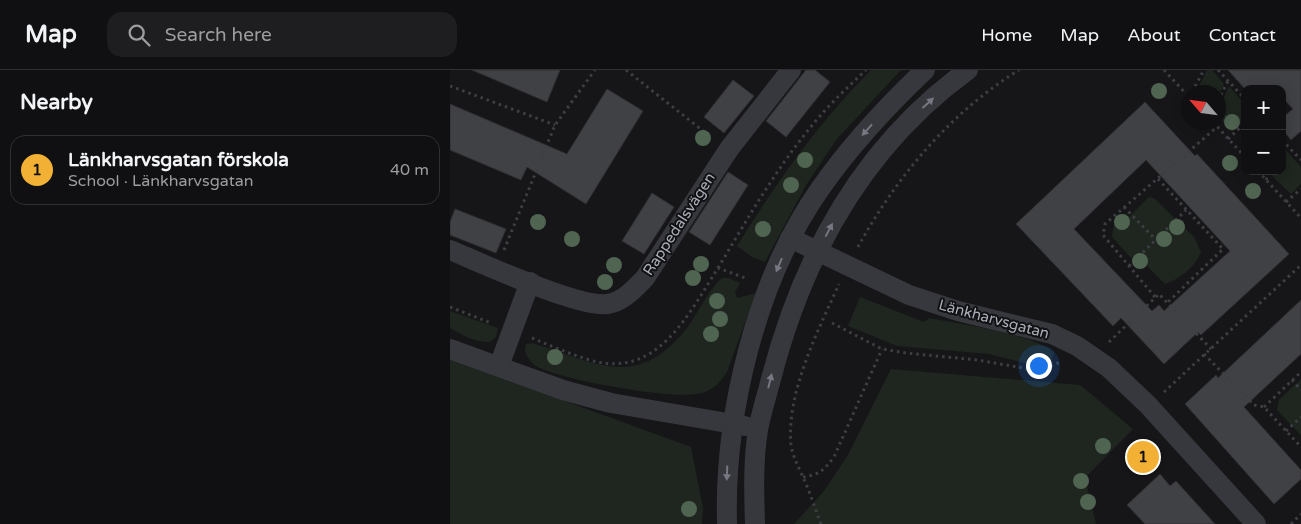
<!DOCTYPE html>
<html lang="en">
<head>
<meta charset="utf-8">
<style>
	:root { --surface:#101012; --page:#1e1e20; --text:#f1f3f6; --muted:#9c9d9f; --line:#303032; --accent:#f2b134 }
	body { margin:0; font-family:"Varela Round",sans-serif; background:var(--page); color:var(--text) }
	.controls { position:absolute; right:15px; top:15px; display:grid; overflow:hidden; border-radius:10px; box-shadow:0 2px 12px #0003 }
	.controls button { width:45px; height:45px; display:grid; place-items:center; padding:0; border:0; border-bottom:1px solid var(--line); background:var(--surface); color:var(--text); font:25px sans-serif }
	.compass { position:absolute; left:731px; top:15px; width:45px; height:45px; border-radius:50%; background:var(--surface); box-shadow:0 2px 12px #0003; rotate:298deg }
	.you { position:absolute; left:588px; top:295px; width:18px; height:18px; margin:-12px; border:4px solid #fff; border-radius:50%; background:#1a73e8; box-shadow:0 0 0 8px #1a73e833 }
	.badge { display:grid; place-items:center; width:32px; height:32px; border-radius:50%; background:var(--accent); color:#111; font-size:16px; font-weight:700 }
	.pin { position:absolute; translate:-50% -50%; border:2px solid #fff; box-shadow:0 1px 5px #0006 }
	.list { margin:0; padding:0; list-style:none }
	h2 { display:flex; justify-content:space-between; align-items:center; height:65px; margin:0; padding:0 20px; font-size:21px }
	h2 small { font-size:16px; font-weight:400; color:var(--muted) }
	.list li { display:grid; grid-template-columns:32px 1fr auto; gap:15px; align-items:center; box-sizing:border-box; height:70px; margin:0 10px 10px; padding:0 10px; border:1px solid var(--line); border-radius:15px }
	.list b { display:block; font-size:19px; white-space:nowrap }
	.list p { margin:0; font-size:16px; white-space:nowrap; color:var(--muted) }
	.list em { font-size:16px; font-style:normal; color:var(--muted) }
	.icon { flex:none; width:28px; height:28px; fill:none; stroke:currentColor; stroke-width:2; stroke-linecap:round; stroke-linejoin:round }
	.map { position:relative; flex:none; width:851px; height:454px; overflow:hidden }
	header { display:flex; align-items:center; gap:30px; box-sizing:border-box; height:70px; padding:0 25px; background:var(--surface); border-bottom:1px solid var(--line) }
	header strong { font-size:24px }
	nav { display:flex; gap:28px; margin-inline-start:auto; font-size:18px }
	.search { width:350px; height:45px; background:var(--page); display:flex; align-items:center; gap:12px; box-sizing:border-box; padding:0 18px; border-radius:15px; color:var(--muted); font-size:19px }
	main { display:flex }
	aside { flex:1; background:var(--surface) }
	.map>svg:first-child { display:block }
</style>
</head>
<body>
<header>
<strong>Map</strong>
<div class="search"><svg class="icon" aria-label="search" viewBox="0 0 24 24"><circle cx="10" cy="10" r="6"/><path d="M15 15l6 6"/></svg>Search here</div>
<nav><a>Home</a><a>Map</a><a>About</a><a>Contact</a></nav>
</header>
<main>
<aside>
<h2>Nearby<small></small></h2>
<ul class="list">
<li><span class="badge">1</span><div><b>Länkharvsgatan förskola</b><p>School · Länkharvsgatan</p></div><em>40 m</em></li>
</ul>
</aside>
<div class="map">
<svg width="851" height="454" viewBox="0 0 851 454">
	<rect width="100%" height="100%" fill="#161618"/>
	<g fill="#1e261f">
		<path d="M421 0H451L386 70 355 117 315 192 302 187 287 176C326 113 368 53 421 0Z"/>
		<polygon points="757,0 762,0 774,14 769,25 768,22 746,22"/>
		<polygon points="779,16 795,35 795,49 782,62 769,47 769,38"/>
		<polygon points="835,79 851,97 851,114 841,124 821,105 823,101 832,101 832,83"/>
		<path d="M699 127 704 128 744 167 751 182C745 197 730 209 715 214L685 184 681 188 662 167 664 154 676 143 679 147Z"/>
		<path d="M272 208H279L290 213 285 222 287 228 306 223 277 302C270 313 261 322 247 324 220 329 110 310 86 296 80 292 77 287 75 281L76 274 82 273C144 291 186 323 237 258 248 243 258 220 272 208Z"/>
		<path d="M410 227 474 252 479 248C510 254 582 264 604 282L602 290 583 295 539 284 447 276 398 256Z"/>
		<path d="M0 241 48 258 46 267 40 272C24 272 14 266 0 258Z"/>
		<polygon points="0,289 241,377 253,438 252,454 0,454"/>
		<polygon points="441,299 630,315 683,359 635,408 646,454 344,454 374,421 398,385"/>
		<polygon points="851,309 851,365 827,340 829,330"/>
	</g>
	<g fill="#404145" stroke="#303034" fill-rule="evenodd">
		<polygon points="22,0 110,0 97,32"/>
		<polygon points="356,0 365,0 380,12 336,67 316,51"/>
		<polygon points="778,0 851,0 851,61 841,70 832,59 832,48 843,39 832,27 832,19 795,19"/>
		<polygon points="283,10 304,26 274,63 254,47"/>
		<polygon points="157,19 193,41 136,134 77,97 71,110 0,80 0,34 117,84"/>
		<path d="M695 32 745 86 747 84 839 184 751 265 748 262 714 294 671 248 663 256 566 154ZM696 90 780 181 714 241 709 235 702 241 624 159Z"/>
		<polygon points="278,102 298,115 260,175 239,162"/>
		<polygon points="202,123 224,137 194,184 172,171"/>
		<polygon points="5,139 56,159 46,183 0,165 0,152"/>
		<polygon points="851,230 851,284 794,337 851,400 851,409 824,434 735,334 766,305 768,308"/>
		<polygon points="710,404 720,416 726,411 765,454 695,454 677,435"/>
	</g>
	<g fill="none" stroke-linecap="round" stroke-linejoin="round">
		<g stroke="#3d3f44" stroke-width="3" stroke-dasharray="2.5 4" stroke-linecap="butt">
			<polyline points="176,0 262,68"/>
			<polyline points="714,0 738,26"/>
			<polyline points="768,0 795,29"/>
			<polyline points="0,16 105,55"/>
			<polyline points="742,22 754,0"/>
			<polyline points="768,31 778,11"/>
			<polyline points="763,52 795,87"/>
			<polyline points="778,69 795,53"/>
			<polyline points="832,70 851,90"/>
			<polyline points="832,78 835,73"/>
			<polyline points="808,101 851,148"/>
			<polyline points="708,109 773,179 717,233"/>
			<polyline points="816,110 820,101"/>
			<polyline points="836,132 851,119"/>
			<polyline points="674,137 706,170"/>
			<path d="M408 177C446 107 501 42 569 0"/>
			<polyline points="54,180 105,55 145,0"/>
			<polyline points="679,196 736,140"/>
			<path d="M268 198C299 146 330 92 370 46 384 30 400 15 416 0"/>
			<polyline points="705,227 653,165 655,154 767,57"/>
			<polyline points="0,237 41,253"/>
			<polyline points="382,253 432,279 456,283 527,290 591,301 610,292"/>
			<path d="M82 268C101 276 120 284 140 290 207 310 238 245 268 198L298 209"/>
			<polyline points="659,272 709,224 761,279"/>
			<polyline points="754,284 804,335 814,337 851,377"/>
			<polyline points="842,310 851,320"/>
			<polyline points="714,322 851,195"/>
			<polyline points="814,337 851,302"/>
			<polyline points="836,361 851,347"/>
			<path d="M353 407C369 405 374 400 384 387L432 279"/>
			<path d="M371 454C365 439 360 422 353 407 348 396 343 387 341 375 336 323 368 261 389 214"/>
			<polyline points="841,454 851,444"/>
		</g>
		<g stroke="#37383d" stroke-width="20">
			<polyline points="340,168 459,225 508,241 602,264 627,276 659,298 698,335 806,454"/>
			<path d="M0 180C31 193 129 238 157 234 173 232 184 219 195 208L279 79 341 0"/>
			<polyline points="0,279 113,320 161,333 295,356"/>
			<polyline points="49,296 80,212"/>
			<path d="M277 454C274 344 306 210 370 119 400 76 437 36 475 0"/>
			<path d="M305 454C304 422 303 391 308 360 311 343 317 325 321 309 353 185 413 76 518 0"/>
		</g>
	</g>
	<g fill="#506452">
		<circle cx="709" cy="21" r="8"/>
		<circle cx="782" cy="52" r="8"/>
		<circle cx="253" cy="68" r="8"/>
		<circle cx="355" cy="90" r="8"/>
		<circle cx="780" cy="93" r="8"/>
		<circle cx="341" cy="115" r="8"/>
		<circle cx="803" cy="121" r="8"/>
		<circle cx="88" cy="152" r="8"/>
		<circle cx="672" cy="152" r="8"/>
		<circle cx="727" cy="157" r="8"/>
		<circle cx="313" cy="159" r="8"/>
		<circle cx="122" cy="169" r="8"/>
		<circle cx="714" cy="169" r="8"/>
		<circle cx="690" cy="191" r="8"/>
		<circle cx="251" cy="194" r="8"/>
		<circle cx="164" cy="195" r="8"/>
		<circle cx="243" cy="208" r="8"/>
		<circle cx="155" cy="212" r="8"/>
		<circle cx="267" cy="231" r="8"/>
		<circle cx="270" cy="249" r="8"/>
		<circle cx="261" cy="264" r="8"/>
		<circle cx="105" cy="287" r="8"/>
		<circle cx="653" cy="376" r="8"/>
		<circle cx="631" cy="411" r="8"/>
		<circle cx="638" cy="432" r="8"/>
		<circle cx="239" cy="439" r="8"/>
	</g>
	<defs><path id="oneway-solid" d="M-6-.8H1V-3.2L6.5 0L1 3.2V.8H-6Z" transform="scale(1.25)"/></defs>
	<g fill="#757881">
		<use href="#oneway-solid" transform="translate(478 33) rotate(-42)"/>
		<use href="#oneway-solid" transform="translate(417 60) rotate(132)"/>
		<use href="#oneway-solid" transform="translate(379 160) rotate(-62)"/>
		<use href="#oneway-solid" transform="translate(329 195) rotate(113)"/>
		<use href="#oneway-solid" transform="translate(320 311) rotate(-76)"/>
		<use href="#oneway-solid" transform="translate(277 403) rotate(92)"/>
	</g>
	<g text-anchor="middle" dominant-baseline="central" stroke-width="4" stroke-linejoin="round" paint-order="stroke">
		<g font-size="15" fill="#a8adb8" stroke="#111113">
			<text transform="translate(229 154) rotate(-57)">Rappedalsvägen</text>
			<text transform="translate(544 249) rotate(15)">Länkharvsgatan</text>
		</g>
	</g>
</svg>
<div class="controls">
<button>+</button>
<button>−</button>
</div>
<svg class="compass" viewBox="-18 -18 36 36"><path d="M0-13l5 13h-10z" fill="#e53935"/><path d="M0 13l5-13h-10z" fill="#9c9d9f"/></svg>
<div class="you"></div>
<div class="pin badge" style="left:693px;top:387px">1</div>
</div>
</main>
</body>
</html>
